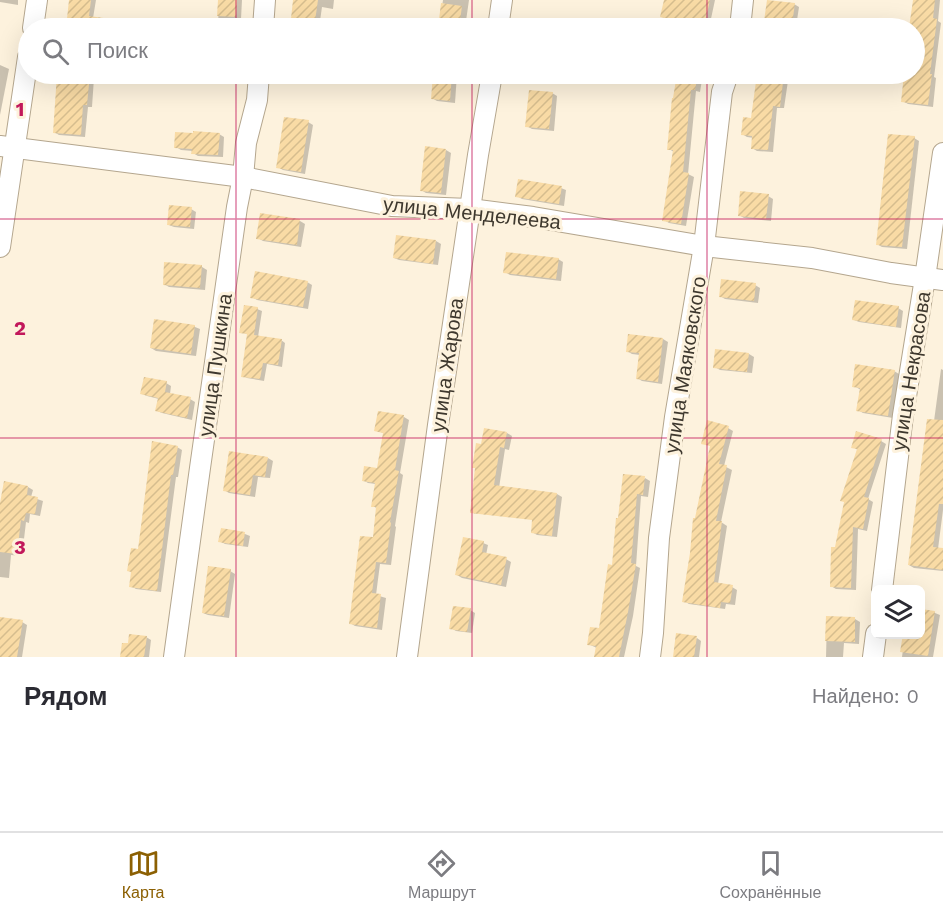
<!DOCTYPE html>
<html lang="ru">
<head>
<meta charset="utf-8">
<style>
	:root { --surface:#fff; --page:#f7f7f7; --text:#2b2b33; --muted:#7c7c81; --line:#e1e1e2; --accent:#8c6003 }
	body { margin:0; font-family:"Work Sans",sans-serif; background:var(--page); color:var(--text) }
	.controls { position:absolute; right:18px; bottom:18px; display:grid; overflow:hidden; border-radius:9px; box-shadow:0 6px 24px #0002 }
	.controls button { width:54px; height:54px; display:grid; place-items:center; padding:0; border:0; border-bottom:2px solid var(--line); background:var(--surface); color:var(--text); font:30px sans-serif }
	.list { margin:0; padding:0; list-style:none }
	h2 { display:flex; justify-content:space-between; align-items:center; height:78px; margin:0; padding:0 24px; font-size:26px }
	h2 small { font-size:20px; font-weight:400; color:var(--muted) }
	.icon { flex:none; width:33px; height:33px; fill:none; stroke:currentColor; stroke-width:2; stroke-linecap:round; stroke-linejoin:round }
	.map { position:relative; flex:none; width:943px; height:657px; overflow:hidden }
	.search { position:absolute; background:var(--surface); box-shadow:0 6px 24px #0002; left:18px; right:18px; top:18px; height:66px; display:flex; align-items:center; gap:15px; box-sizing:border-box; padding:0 21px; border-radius:33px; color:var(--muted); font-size:22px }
	.sheet { height:174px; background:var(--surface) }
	nav { display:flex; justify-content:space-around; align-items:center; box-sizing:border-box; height:84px; border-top:2px solid var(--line); background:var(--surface); font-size:16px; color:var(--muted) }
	nav a { display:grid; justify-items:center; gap:3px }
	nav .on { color:var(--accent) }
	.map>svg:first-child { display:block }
</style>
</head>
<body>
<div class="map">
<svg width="943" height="657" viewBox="0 0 943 657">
	<defs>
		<pattern id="building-hatch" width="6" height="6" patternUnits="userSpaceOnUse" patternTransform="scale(1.5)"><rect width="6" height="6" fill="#f9dba5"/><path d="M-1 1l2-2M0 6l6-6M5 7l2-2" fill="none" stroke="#d6bd8e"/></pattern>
	</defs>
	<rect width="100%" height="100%" fill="#fdf2dd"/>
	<g fill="#0003">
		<polygon points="0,0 18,0 18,5 0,2"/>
		<polygon points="71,0 96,0 93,18 116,21 121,24 120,28 67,28"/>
		<polygon points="219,0 242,0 241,19 237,19 236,28 218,28"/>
		<polygon points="295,0 334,0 333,9 322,7 319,28 291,28"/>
		<polygon points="443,0 469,0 465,28 439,28"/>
		<polygon points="665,0 715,0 709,28 669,28 670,20 662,17"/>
		<polygon points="914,0 940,0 938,21 941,23 934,77 936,78 933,107 908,104 903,101 906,74 914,74 914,28 910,28"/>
		<polygon points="794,4 799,7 796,27 770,23 766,20"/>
		<polygon points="0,65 9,69 0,115"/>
		<polygon points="59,74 89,76 94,78 92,107 88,107 85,137 59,135 54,132"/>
		<polygon points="285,74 313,74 311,84 289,81 284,78"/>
		<polygon points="435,74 457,74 455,103 437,101 432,98"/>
		<polygon points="679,74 703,74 700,92 696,91 688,174 694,177 686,226 669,223 664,220 674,152 669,149"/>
		<polygon points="758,74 789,74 784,108 777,108 773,152 757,151 752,148 754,138 747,137 742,134 753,120"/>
		<polygon points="552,93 557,96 554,131 532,129 527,126"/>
		<polygon points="308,122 313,125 305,174 283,170 278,167"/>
		<polygon points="219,134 224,137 223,157 198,156 193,153 193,151 181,150 176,147"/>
		<polygon points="914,138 919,141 907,249 882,247 877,244"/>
		<polygon points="446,150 451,153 446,195 426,193 421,190"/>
		<polygon points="561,188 566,190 564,206 522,199 517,196"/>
		<polygon points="768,196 773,199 771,221 744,218 739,215"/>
		<polygon points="191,209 196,212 194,229 174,227 169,225"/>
		<polygon points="261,215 300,221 305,224 301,247 263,241 258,238"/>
		<polygon points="436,241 441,244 438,265 399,260 394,258"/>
		<polygon points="558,259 563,262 561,281 510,275 505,272"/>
		<polygon points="166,264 202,267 207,270 205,290 169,287 164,284"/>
		<polygon points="307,282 312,285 308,309 257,300 252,297"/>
		<polygon points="755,285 760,288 758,303 725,299 720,296"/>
		<polygon points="898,308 903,311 901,328 859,322 854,320"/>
		<polygon points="257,309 262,311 258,337 281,340 285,343 282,367 267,364 264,381 247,378 243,376 249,335 241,332"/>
		<polygon points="195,327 200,329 196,356 156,351 151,348"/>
		<polygon points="629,335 663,339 668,342 662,384 642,381 637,378 640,355 632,354 627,351"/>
		<polygon points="749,354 754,357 752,373 720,370 715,367"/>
		<polygon points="941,369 943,370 943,510 938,549 943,550 943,571 914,568 909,565 934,421"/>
		<polygon points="894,371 899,374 893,418 863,413 858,410 861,390 854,386"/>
		<polygon points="166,383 171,386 170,394 190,399 195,402 192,420 162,413 157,411 159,399 147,396 142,394"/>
		<polygon points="379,413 404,417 409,420 400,473 403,475 395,526 396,527 391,565 380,564 376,595 386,598 382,630 355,626 350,623 374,539 378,509 373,506 376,484 368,483 363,480 379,469 385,434 376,430"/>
		<polygon points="728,428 733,431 724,466 732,470 721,522 727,526 718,584 732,587 737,590 735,605 726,604 725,609 689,604 684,601 697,520 711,446 703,443"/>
		<polygon points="507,433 512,436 509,450 505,449 499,488 557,494 562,497 557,537 537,535 532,532 540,520 475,512 475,514 472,512 482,445"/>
		<polygon points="881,441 886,444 868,499 873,502 867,531 858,529 856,590 836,589 831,586 836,549 858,450 853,447"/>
		<polygon points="177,447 182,450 178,477 176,477 161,592 136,589 131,586 139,551"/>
		<polygon points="268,458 273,461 270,478 258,477 255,497 229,493 224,490"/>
		<polygon points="645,478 650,481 648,497 641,496 636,566 640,568 633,616 624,657 595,657 597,648 588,644 600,630 614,567 620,519"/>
		<polygon points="28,487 33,490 31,497 43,501 40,516 30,514 29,523 26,522 22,556 11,555 9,578 0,577 0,511"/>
		<polygon points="222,530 245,534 250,536 248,547 225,544 220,541"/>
		<polygon points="483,543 488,545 486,555 506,559 511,562 506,587 462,578 457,575"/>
		<polygon points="230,571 235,574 229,618 208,615 203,613"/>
		<polygon points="470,610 475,613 472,633 456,631 451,628"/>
		<polygon points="920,610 935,613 940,615 933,657 902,657 905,634 920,634"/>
		<polygon points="827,618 855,619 860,622 859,644 844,643 843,657 826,657"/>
		<polygon points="0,619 22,622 27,625 22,657 0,657"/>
		<polygon points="146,637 151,640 149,657 122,657 129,645"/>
		<polygon points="697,638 701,641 699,657 675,657"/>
	</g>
	<g fill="url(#building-hatch)">
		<polygon points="69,0 91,0 89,16 118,20 117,28 66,28"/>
		<polygon points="218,0 237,0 236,17 217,16"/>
		<polygon points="293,0 318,0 314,28 290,28"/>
		<polygon points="664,0 710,0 704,27 660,17"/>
		<polygon points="767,0 795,3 792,25 764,21"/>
		<polygon points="913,0 935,0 933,18 937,19 930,74 932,74 928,105 901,102 904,74 915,74 915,28 909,28"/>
		<polygon points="441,3 462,6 459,28 438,28"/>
		<polygon points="57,74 90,74 87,105 83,105 81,135 53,133"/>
		<polygon points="433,74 452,74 450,101 431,99"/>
		<polygon points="677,74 698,74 695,90 691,90 683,172 689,173 681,224 662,221 673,150 667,150 672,98 673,98"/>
		<polygon points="757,74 784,74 780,107 773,106 768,150 751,149 752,136 741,135 743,117 751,118"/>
		<polygon points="529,90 553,92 549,129 525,127"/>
		<polygon points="284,117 309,120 301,172 276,168"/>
		<polygon points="193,131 220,133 218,155 191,154 192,149 174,148 175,132 193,133"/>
		<polygon points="888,134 915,136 902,247 876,245"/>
		<polygon points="425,146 446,149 441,193 420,191"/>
		<polygon points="518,179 562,186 559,204 515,197"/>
		<polygon points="740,191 769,194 766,219 738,216"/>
		<polygon points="169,205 192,207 190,227 167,225"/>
		<polygon points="260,213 300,219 297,245 256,239"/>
		<polygon points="396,235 436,240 433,264 393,258"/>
		<polygon points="506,252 559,258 556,279 503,273"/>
		<polygon points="164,262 202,265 200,288 163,285"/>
		<polygon points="255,271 308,281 303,307 250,298"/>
		<polygon points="721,279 756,283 754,301 719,297"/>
		<polygon points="855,300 899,306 896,327 852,320"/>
		<polygon points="244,305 258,307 254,335 282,339 278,365 263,363 260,379 241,377 247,334 239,333"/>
		<polygon points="154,319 195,325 191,354 150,348"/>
		<polygon points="628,334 663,338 658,382 636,379 639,353 626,352"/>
		<polygon points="715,349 749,353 747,372 713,368"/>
		<polygon points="855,364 895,370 888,416 856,411 860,388 852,387"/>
		<polygon points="144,377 167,381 165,392 191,397 187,418 155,411 158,398 140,394"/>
		<polygon points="378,411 404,415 395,470 399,471 390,522 391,523 386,563 376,562 372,593 381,594 377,628 349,624 360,536 373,537 376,507 371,507 375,483 362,481 364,466 377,468 383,433 374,431"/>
		<polygon points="927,419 943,420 943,504 939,504 933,547 943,548 943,570 908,565"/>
		<polygon points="707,420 729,426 719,464 727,465 716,521 722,521 714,582 733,585 730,603 721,602 720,608 682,602 690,553 693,518 695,518 710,446 701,444"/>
		<polygon points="484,428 507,432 504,448 500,447 494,485 557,493 552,536 531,533 532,520 470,513 475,468 472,468 476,443 481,444"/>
		<polygon points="856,431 882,439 864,497 869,498 863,529 853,527 851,588 830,587 831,547 835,547 844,502 840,501 857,449 851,448"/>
		<polygon points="152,441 178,446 173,475 171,475 157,591 129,587 131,572 127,571 131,548 138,549"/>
		<polygon points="229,451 268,457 265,477 253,475 250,495 223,491"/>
		<polygon points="623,474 645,476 643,495 637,494 631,563 636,564 628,612 619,657 594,657 596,646 587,645 590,627 599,628 608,564 612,565 616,518 618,518"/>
		<polygon points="4,481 28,486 27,495 38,497 35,514 26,513 24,521 21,520 17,554 0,552 0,503"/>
		<polygon points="221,528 245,532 243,546 218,542"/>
		<polygon points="463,537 484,541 482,552 507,557 501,585 455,575"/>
		<polygon points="208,566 231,569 224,616 202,613"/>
		<polygon points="453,606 471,608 467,632 449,629"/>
		<polygon points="921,609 935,611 928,656 900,652 903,634 921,634"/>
		<polygon points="826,616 855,617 855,642 825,641"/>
		<polygon points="0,617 23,620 17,657 0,657"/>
		<polygon points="676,633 697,636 694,657 673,657"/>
		<polygon points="129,634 147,636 144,657 120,657 122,643 128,643"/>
	</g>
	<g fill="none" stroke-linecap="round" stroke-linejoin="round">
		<g stroke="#b4a68e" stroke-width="22">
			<g id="minor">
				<polyline points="33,28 37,0"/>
				<polyline points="263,28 265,0"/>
				<polyline points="498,28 502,0"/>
				<polyline points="740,28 743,0"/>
				<polyline points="0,146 243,177 392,206 470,209 533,217 704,246 812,258 891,273 943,280"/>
				<polyline points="0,247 28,57"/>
				<polyline points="882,590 903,415 925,278 943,153"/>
				<polyline points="174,657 200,468 237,207 243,177 246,143 257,100 259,74"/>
				<polyline points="407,657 438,425 478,155 492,74"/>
				<polyline points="650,657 653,633 659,538 675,417 704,246 722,92 728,74"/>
				<polyline points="873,657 876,634"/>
			</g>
		</g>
		<use href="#minor" stroke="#fff" stroke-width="20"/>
	</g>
	<path fill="none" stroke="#c2185b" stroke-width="1.5" stroke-opacity="0.55" d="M236 0V28M472 0V28M707 0V28M236 74V657M472 74V657M707 74V657M0 219H943M0 438H943"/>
	<g text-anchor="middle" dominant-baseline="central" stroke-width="6" stroke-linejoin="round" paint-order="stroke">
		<g font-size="20" fill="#3e382e" stroke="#fdf2dd">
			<text transform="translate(472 213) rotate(6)">улица Менделеева</text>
			<text transform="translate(215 365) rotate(-82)">улица Пушкина</text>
			<text transform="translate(447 365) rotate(-82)">улица Жарова</text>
			<text transform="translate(685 365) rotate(-81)">улица Маяковского</text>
			<text transform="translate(911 371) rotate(-81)">улица Некрасова</text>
		</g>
	</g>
	<g font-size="20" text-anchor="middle" font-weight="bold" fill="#c2185b" stroke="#fdf2dd" stroke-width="6" stroke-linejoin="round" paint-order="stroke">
		<text x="20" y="116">1</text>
		<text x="20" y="335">2</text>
		<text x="20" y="554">3</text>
	</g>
</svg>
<div class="controls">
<button><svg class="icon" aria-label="layers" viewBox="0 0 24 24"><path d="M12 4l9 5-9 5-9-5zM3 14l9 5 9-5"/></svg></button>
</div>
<div class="search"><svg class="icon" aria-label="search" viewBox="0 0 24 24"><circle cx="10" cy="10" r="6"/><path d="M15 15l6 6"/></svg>Поиск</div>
</div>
<section class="sheet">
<h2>Рядом<small>Найдено: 0</small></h2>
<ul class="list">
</ul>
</section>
<nav>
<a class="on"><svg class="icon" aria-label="map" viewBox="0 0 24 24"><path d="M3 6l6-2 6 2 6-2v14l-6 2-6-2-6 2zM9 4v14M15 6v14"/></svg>Карта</a>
<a><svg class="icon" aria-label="directions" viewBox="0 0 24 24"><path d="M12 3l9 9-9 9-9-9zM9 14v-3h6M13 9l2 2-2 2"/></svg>Маршрут</a>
<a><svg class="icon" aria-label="saved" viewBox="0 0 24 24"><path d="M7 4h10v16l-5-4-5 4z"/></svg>Сохранённые</a>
</nav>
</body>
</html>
